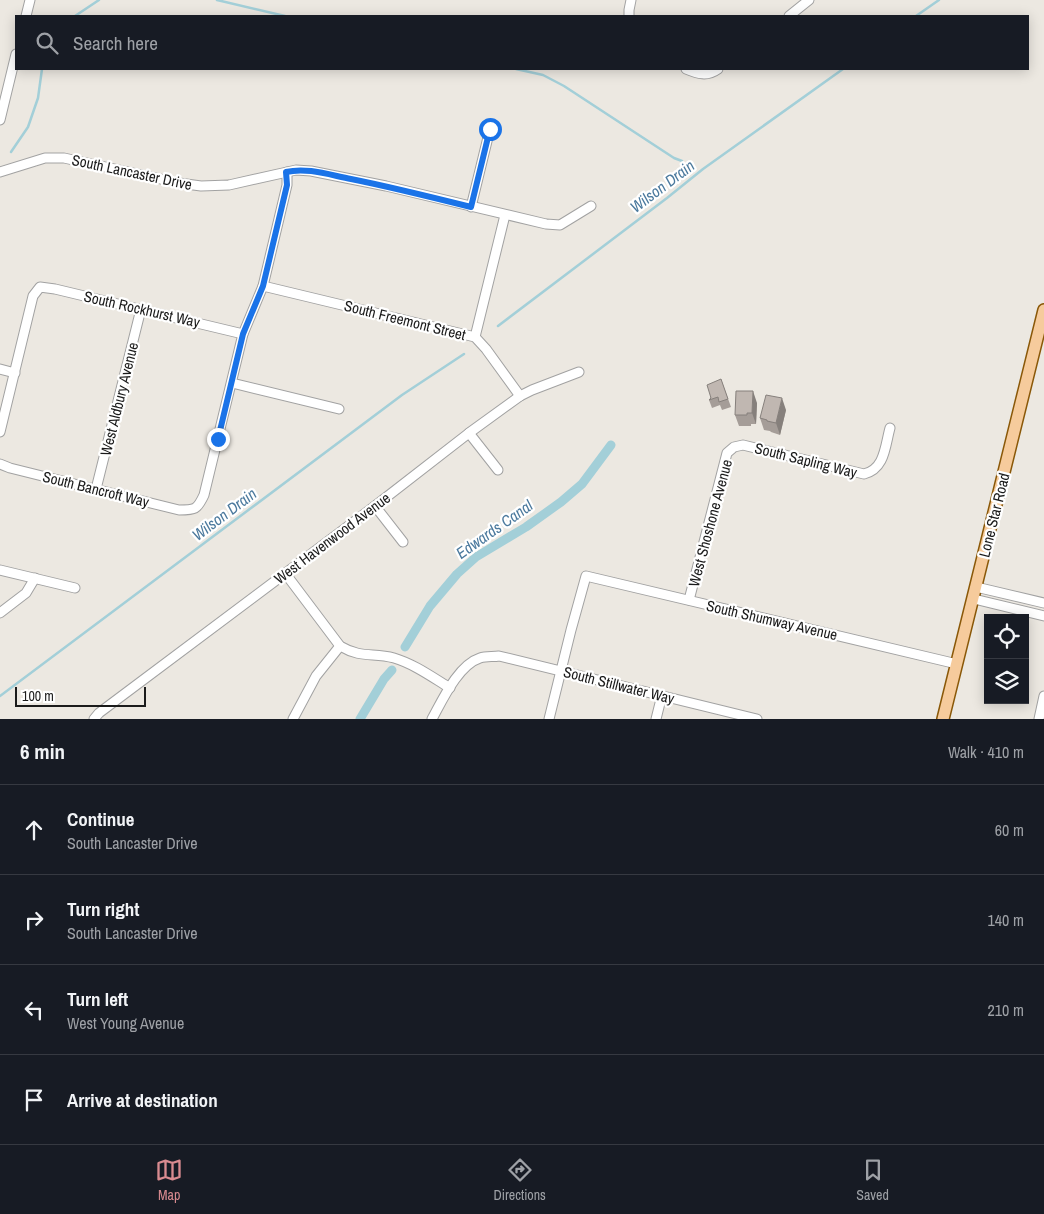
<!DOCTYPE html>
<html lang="en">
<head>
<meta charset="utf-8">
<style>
	:root { --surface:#171b24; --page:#242831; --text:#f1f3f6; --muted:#9ea1a6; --line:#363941; --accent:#d98b90 }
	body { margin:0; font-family:"Archivo Narrow",sans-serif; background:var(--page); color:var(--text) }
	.controls { position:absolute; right:15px; bottom:15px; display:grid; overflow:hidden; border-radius:0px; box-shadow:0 2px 12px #0003 }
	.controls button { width:45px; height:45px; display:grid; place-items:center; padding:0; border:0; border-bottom:1px solid var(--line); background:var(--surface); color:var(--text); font:25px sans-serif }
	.scale { position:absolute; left:15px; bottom:12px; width:131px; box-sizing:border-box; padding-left:5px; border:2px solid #1b1b1b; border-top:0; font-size:14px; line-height:18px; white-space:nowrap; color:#1b1b1b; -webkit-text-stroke:4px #fff; paint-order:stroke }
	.stop { position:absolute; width:15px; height:15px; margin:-11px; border:4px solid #1a73e8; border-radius:50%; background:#fff }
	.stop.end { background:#1a73e8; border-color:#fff; box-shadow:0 1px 5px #0008 }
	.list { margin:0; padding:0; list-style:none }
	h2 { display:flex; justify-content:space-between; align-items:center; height:65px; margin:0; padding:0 20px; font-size:21px }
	h2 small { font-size:16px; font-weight:400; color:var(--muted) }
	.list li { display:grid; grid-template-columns:32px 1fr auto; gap:15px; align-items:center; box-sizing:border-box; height:90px; padding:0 20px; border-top:1px solid var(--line) }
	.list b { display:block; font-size:19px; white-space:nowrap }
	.list p { margin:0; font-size:16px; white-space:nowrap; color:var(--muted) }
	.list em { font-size:16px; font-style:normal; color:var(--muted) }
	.icon { flex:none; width:28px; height:28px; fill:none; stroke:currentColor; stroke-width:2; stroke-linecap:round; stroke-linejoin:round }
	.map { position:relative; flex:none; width:1044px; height:719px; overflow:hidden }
	.search { position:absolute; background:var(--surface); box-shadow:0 2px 12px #0003; left:15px; right:15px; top:15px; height:55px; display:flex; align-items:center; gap:12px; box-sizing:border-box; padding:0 18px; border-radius:0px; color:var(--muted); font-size:19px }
	.sheet { height:425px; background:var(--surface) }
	nav { display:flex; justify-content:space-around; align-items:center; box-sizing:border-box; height:70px; border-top:1px solid var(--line); background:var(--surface); font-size:14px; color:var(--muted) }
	nav a { display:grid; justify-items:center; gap:2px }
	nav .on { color:var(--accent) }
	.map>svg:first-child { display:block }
</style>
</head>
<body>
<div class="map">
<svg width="1044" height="719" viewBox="0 0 1044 719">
	<rect width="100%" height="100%" fill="#ece8e1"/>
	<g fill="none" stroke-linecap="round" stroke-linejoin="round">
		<g stroke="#a3cfd8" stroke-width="2.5">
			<polyline points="217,0 285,16"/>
			<polyline points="75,16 99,0"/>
			<polyline points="916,16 939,0"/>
			<polyline points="516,69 543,75 564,86 674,158 682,161"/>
			<polyline points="11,152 28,127 38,98 42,69"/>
			<polyline points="498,326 667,198 703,169 843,69"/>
			<polyline points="0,696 402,395 464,354"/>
		</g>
		<g stroke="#a3cfd8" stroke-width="9">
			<polyline points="405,647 430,606 457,574 476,557 526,527 561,502 582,484 611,445"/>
			<polyline points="360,719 384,679 392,670"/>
		</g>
		<g stroke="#a2a2a2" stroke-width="11">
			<g id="minor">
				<polyline points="26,16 30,0"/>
				<polyline points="629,16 629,10 631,0"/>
				<polyline points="789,16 809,0"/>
				<path d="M686 69C698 74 707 77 718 69"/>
				<polyline points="0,120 16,54"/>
				<polyline points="0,172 45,158 64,158 179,183 201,186 229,185 296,170 311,171 386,186 546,224 560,225 591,206"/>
				<polyline points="471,207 490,129"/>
				<polyline points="263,286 475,337 486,349 520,396"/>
				<polyline points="475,337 505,215"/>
				<polyline points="0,369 15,373"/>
				<polyline points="232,383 339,409"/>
				<polyline points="0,432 33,296 40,287 55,289 243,334"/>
				<polyline points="469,433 498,470"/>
				<path d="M0 464 10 468 179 510C195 510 197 510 204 495L243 334 263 286 287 185V172"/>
				<polyline points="96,489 141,309"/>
				<polyline points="375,506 403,542"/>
				<polyline points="0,570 75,588"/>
				<path d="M285 573 340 646C362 659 373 652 394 658 414 664 432 677 450 688"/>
				<polyline points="976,587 1044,603"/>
				<polyline points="974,599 1044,616"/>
				<path d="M689 600 727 453 734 447 743 445 864 474C885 469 885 446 890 428"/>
				<polyline points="0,613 26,593 35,578"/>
				<polyline points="94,719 99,713 375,506 469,433 520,396 532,390 579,372"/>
				<polyline points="293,719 316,676 340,646"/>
				<path d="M432 719C442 701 458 665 480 658 486 656 493 657 499 656L757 719"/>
				<polyline points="549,719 571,630 586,576 957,664"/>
				<polyline points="656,719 662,695"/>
				<polyline points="1039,719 1044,696"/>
			</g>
		</g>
		<g stroke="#8a5808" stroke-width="14">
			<polyline id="major" points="943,719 1044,310"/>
		</g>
		<use href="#minor" stroke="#fff" stroke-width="9"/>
		<use href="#major" stroke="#f6cb9c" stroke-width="11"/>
	</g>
	<g fill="#a59d98">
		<polygon points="721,379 731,407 722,410 720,405 712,408 709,400"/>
		<polygon points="757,403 756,424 751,424 751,426 739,426 735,415"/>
		<polygon points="786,410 780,435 771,432 770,431 764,430 760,418"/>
	</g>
	<g fill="#86807c">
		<polygon points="753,391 757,403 756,424 752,413"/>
		<polygon points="782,398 786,410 780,435 776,423"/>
	</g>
	<g fill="#c0b7b1" stroke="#86807c">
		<polygon points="721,379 728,399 719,402 718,397 709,400 711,398 707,385"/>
		<polygon points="736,391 753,391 752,413 747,413 747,415 735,415"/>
		<polygon points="766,395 782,398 776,423 767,421 767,420 760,418"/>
	</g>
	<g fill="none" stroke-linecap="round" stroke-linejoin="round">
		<path stroke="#1a73e8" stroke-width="6" d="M218 439 243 334 263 286 287 185 286 172C307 167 330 175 351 179 391 187 431 197 471 207L490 129"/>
	</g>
	<g text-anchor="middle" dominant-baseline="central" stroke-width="4.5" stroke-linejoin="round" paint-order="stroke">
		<g font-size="15" fill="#1b1b1b" stroke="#fff">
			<text transform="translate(132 172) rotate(12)">South Lancaster Drive</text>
			<text transform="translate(142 309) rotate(13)">South Rockhurst Way</text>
			<text transform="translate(405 320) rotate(14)">South Freemont Street</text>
			<text transform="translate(119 399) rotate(-76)">West Aldbury Avenue</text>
			<text transform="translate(806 460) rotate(14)">South Sapling Way</text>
			<text transform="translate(96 489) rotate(14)">South Bancroft Way</text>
			<text transform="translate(994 515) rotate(-76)">Lone Star Road</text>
			<text transform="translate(710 523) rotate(-75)">West Shoshone Avenue</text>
			<text transform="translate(332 538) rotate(-37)">West Havenwood Avenue</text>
			<text transform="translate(772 620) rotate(13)">South Shumway Avenue</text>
			<text transform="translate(619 685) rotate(14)">South Stillwater Way</text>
		</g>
		<g font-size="16" font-style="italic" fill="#4b799d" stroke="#fff">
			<text transform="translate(662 186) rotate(-37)">Wilson Drain</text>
			<text transform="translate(224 514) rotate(-37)">Wilson Drain</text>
			<text transform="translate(494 529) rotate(-35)">Edwards Canal</text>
		</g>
	</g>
</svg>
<div class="controls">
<button><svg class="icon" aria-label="locate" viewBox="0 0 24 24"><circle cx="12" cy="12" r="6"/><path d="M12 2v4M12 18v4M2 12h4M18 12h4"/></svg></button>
<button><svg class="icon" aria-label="layers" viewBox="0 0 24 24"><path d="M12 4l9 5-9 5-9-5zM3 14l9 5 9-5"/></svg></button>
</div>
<div class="scale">100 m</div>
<div class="stop" style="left:490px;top:129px"></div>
<div class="stop end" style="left:218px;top:439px"></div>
<div class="search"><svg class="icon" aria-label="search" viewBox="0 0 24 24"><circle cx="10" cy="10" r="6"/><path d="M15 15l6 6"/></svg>Search here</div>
</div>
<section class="sheet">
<h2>6 min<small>Walk · 410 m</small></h2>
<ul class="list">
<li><svg class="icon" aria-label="ahead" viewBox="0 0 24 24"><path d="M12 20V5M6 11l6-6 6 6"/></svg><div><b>Continue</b><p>South Lancaster Drive</p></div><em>60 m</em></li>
<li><svg class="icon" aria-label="right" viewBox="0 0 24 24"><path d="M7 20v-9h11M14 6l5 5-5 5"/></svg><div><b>Turn right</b><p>South Lancaster Drive</p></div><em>140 m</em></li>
<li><svg class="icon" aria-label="left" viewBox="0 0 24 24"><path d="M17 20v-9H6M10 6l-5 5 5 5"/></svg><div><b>Turn left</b><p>West Young Avenue</p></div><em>210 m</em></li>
<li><svg class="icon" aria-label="arrive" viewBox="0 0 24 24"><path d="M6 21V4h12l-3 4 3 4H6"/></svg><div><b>Arrive at destination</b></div></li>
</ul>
</section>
<nav>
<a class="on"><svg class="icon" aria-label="map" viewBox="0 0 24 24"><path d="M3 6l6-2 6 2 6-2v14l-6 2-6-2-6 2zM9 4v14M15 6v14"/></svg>Map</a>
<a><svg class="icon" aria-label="directions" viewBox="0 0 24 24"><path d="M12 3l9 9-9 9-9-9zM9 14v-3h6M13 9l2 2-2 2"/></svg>Directions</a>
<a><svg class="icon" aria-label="saved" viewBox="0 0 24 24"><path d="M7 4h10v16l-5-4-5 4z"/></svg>Saved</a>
</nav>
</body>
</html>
